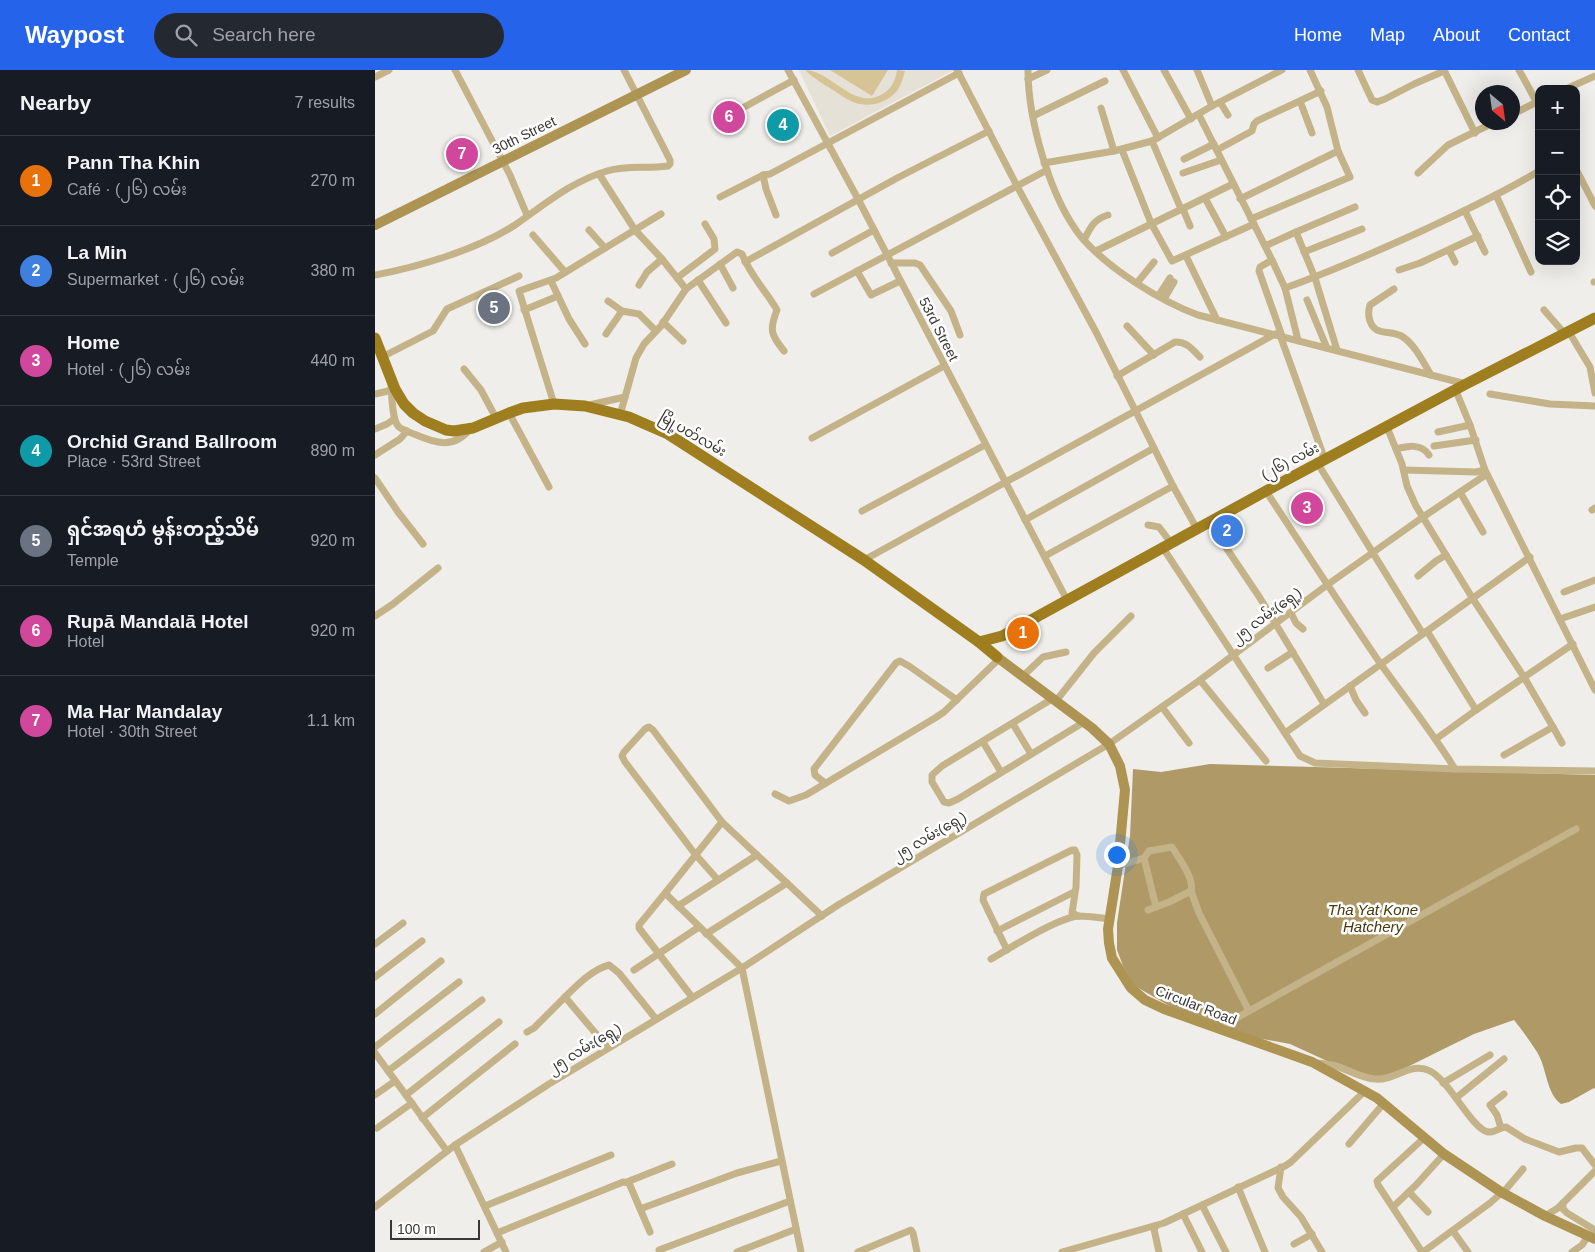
<!DOCTYPE html>
<html lang="en">
<head>
<meta charset="utf-8">
<style>
	:root { --surface:#171b24; --page:#242831; --text:#f1f3f6; --muted:#9ea1a6; --line:#363941; --accent:#2563eb }
	body { margin:0; font-family:Helvetica,"Noto Sans Myanmar",sans-serif; background:var(--page); color:var(--text) }
	.controls { position:absolute; right:15px; top:15px; display:grid; overflow:hidden; border-radius:10px; box-shadow:0 5px 20px #0002 }
	.controls button { width:45px; height:45px; display:grid; place-items:center; padding:0; border:0; border-bottom:1px solid var(--line); background:var(--surface); color:var(--text); font:25px sans-serif }
	.compass { position:absolute; left:1100px; top:15px; width:45px; height:45px; border-radius:50%; background:var(--surface); box-shadow:0 5px 20px #0002; rotate:151deg }
	.scale { position:absolute; left:15px; bottom:12px; width:90px; box-sizing:border-box; padding-left:5px; border:2px solid #383735; border-top:0; font-size:14px; line-height:18px; white-space:nowrap; color:#383735; -webkit-text-stroke:4px #fff; paint-order:stroke }
	.you { position:absolute; left:741px; top:784px; width:18px; height:18px; margin:-12px; border:4px solid #fff; border-radius:50%; background:#1a73e8; box-shadow:0 0 0 8px #1a73e833 }
	.badge { display:grid; place-items:center; width:32px; height:32px; border-radius:50%; background:var(--accent); color:#fff; font-size:16px; font-weight:700 }
	.pin { position:absolute; translate:-50% -50%; border:2px solid #fff; box-shadow:0 1px 5px #0006 }
	.list { margin:0; padding:0; list-style:none }
	h2 { display:flex; justify-content:space-between; align-items:center; height:65px; margin:0; padding:0 20px; font-size:21px }
	h2 small { font-size:16px; font-weight:400; color:var(--muted) }
	.list li { display:grid; grid-template-columns:32px 1fr auto; gap:15px; align-items:center; box-sizing:border-box; height:90px; padding:0 20px; border-top:1px solid var(--line) }
	.list b { display:block; font-size:19px; white-space:nowrap }
	.list p { margin:0; font-size:16px; white-space:nowrap; color:var(--muted) }
	.list em { font-size:16px; font-style:normal; color:var(--muted) }
	.icon { flex:none; width:28px; height:28px; fill:none; stroke:currentColor; stroke-width:2; stroke-linecap:round; stroke-linejoin:round }
	.map { position:relative; flex:none; width:1220px; height:1182px; overflow:hidden }
	header { display:flex; align-items:center; gap:30px; box-sizing:border-box; height:70px; padding:0 25px; background:var(--accent); color:#fff }
	header strong { font-size:24px }
	nav { display:flex; gap:28px; margin-inline-start:auto; font-size:18px }
	.search { width:350px; height:45px; background:var(--page); display:flex; align-items:center; gap:12px; box-sizing:border-box; padding:0 18px; border-radius:28px; color:var(--muted); font-size:19px }
	main { display:flex }
	aside { flex:1; background:var(--surface) }
	.map>svg:first-child { display:block }
</style>
</head>
<body>
<header>
<strong>Waypost</strong>
<div class="search"><svg class="icon" aria-label="search" viewBox="0 0 24 24"><circle cx="10" cy="10" r="6"/><path d="M15 15l6 6"/></svg>Search here</div>
<nav><a>Home</a><a>Map</a><a>About</a><a>Contact</a></nav>
</header>
<main>
<aside>
<h2>Nearby<small>7 results</small></h2>
<ul class="list">
<li><span class="badge" style="background:#e8710a">1</span><div><b>Pann Tha Khin</b><p>Café · (၂၆) လမ်း</p></div><em>270 m</em></li>
<li><span class="badge" style="background:#3f7fe0">2</span><div><b>La Min</b><p>Supermarket · (၂၆) လမ်း</p></div><em>380 m</em></li>
<li><span class="badge" style="background:#d1479c">3</span><div><b>Home</b><p>Hotel · (၂၆) လမ်း</p></div><em>440 m</em></li>
<li><span class="badge" style="background:#0f9aa8">4</span><div><b>Orchid Grand Ballroom</b><p>Place · 53rd Street</p></div><em>890 m</em></li>
<li><span class="badge" style="background:#6b7280">5</span><div><b>ရှင်အရဟံ မွန်းတည့်သိမ်</b><p>Temple</p></div><em>920 m</em></li>
<li><span class="badge" style="background:#d1479c">6</span><div><b>Rupā Mandalā Hotel</b><p>Hotel</p></div><em>920 m</em></li>
<li><span class="badge" style="background:#d1479c">7</span><div><b>Ma Har Mandalay</b><p>Hotel · 30th Street</p></div><em>1.1 km</em></li>
</ul>
</aside>
<div class="map">
<svg width="1220" height="1182" viewBox="0 0 1220 1182">
	<rect width="100%" height="100%" fill="#f0eeea"/>
	<polygon fill="#e6e1d6" points="424,0 579,0 455,66"/>
	<g fill="#d6c496">
		<path d="M430 0C456 0 480 43 509 23 517 18 521 9 522 0L530 1C528 8 526 16 521 22 510 34 492 38 478 32 471 29 464 24 458 20 448 14 438 8 430 0Z"/>
		<polygon points="455,0 513,0 497,26"/>
	</g>
	<path fill="#af9a67" d="M835 694 1220 705V1019L1219 1018 1194 1032 1186 1034C1171 1023 1172 998 1162 982 1155 971 1147 960 1139 950L1099 964 1010 1008 994 1005 963 996 915 974 867 965 798 938 760 916 748 896 742 880V853L755 766 758 699 786 702Z"/>
	<g fill="none" stroke-linecap="round" stroke-linejoin="round">
		<g stroke="#c4b388" stroke-width="7">
			<polyline points="80,0 135,105 152,145"/>
			<polyline points="413,0 483,129 692,530"/>
			<polyline points="582,0 642,116 721,262 798,416 822,459"/>
			<path d="M653 0C653 49 675 129 707 168 734 199 785 231 823 245L1091 314"/>
			<polyline points="748,0 783,68"/>
			<polyline points="789,0 816,49"/>
			<polyline points="822,0 837,36"/>
			<polyline points="983,0 997,30 1002,32 1010,29 1039,14 1069,1"/>
			<polyline points="1069,0 1100,63"/>
			<polyline points="1144,0 1161,31"/>
			<polyline points="0,7 14,0"/>
			<polyline points="653,9 672,0"/>
			<polyline points="1191,19 1220,6"/>
			<polyline points="925,31 937,63"/>
			<polyline points="845,32 853,45"/>
			<polyline points="726,38 739,81"/>
			<polyline points="360,42 419,10"/>
			<polyline points="1138,44 1164,31"/>
			<polyline points="824,45 897,190 910,218 923,270"/>
			<polyline points="658,46 730,11"/>
			<polyline points="777,71 806,139"/>
			<polyline points="747,80 776,153 797,191 879,154"/>
			<polyline points="842,80 877,61 879,54 882,51 946,21"/>
			<polyline points="809,89 839,74"/>
			<polyline points="669,93 739,81 777,71 837,36 907,0"/>
			<polyline points="1201,99 1220,136"/>
			<polyline points="808,103 846,90"/>
			<polyline points="1043,103 1073,75 1120,52"/>
			<polyline points="224,104 260,160 287,189 311,219"/>
			<polyline points="388,105 391,119 401,145"/>
			<polyline points="1121,125 1156,202"/>
			<polyline points="345,127 388,105 395,104 584,3"/>
			<polyline points="830,128 851,167"/>
			<polyline points="865,129 963,81"/>
			<polyline points="808,139 815,156"/>
			<polyline points="1090,141 1110,182"/>
			<polyline points="876,149 975,107 963,81 952,37 935,0"/>
			<polyline points="214,160 230,178"/>
			<polyline points="158,165 190,202"/>
			<path d="M709 170C715 158 719 149 733 145"/>
			<polyline points="890,176 921,162"/>
			<polyline points="1074,180 1080,192"/>
			<polyline points="721,181 858,114"/>
			<polyline points="929,182 987,159"/>
			<polyline points="457,183 499,160"/>
			<polyline points="811,186 842,250"/>
			<polyline points="897,190 885,197 884,201 907,266"/>
			<polyline points="370,192 524,107 614,61"/>
			<polyline points="516,193 540,193 545,195 576,241 585,265"/>
			<polyline points="345,194 358,218"/>
			<polyline points="1024,200 1045,193 1103,166"/>
			<polyline points="482,201 496,225 525,211"/>
			<path d="M0 205C44 197 103 179 140 155 169 135 197 111 232 101 252 95 272 99 293 96L295 94V90L249 0"/>
			<polyline points="302,208 340,179 339,169 330,154"/>
			<polyline points="323,210 351,253"/>
			<polyline points="176,211 194,249 210,274"/>
			<polyline points="1219,212 1220,212"/>
			<polyline points="762,213 779,192"/>
			<polyline points="264,215 272,202 287,189"/>
			<path d="M910 218C958 201 1005 180 1051 159 1089 141 1128 123 1164 101"/>
			<path d="M1019 219 995 235C993 241 993 245 995 251 1000 267 1016 259 1028 267 1040 275 1048 292 1056 305"/>
			<polyline points="439,224 672,100"/>
			<polyline points="784,225 795,208"/>
			<polyline points="789,229 799,212"/>
			<polyline points="932,230 952,278"/>
			<polyline points="233,231 247,241"/>
			<polyline points="149,240 183,226"/>
			<polyline points="1169,240 1190,264"/>
			<polyline points="288,252 308,271"/>
			<polyline points="752,256 779,285"/>
			<polyline points="1194,262 1215,297 1220,323"/>
			<polyline points="231,264 247,241 264,244 280,260"/>
			<polyline points="905,265 950,390"/>
			<polyline points="962,280 940,208 921,162 980,137"/>
			<polyline points="7,287 58,261 72,239 144,206"/>
			<polyline points="89,299 106,320 121,348"/>
			<path d="M742 306 800 272C811 271 818 280 825 287"/>
			<path d="M16 316C17 326 17 351 24 357 28 360 34 362 39 364 60 373 78 380 95 359"/>
			<polyline points="1081,321 1095,355 1110,400 1220,620"/>
			<polyline points="0,324 17,320"/>
			<polyline points="1115,324 1175,334 1220,336"/>
			<polyline points="179,334 144,221 181,208 286,144"/>
			<polyline points="214,335 250,327"/>
			<polyline points="134,343 174,417"/>
			<path d="M245 345 261 288 269 274 286 256 311 219 362 182 367 184C375 205 391 221 402 240 394 260 396 265 409 281"/>
			<polyline points="1012,357 1027,394 1032,416 1041,436 1098,529 1149,607 1178,657 1129,685"/>
			<polyline points="0,359 12,354 19,349"/>
			<polyline points="1063,362 1095,355"/>
			<polyline points="437,368 569,296"/>
			<polyline points="1059,376 1101,370"/>
			<path d="M1021 379C1033 376 1046 373 1054 385"/>
			<polyline points="0,385 25,369 32,361"/>
			<polyline points="943,394 1048,564"/>
			<polyline points="1029,400 1101,402 1110,400"/>
			<polyline points="0,408 23,442 48,474"/>
			<path d="M891 421C929 479 966 536 1005 593 1030 628 1057 662 1080 699"/>
			<polyline points="1085,422 1108,462"/>
			<polyline points="1217,440 1220,438"/>
			<polyline points="487,441 610,375"/>
			<polyline points="650,450 779,378"/>
			<polyline points="834,452 885,528 949,634"/>
			<polyline points="773,455 784,457 796,473"/>
			<polyline points="788,478 925,686 940,693 1080,699 1220,701"/>
			<polyline points="670,486 798,416"/>
			<polyline points="489,490 900,264"/>
			<polyline points="1043,506 1061,491 1071,485"/>
			<polyline points="1189,522 1220,510"/>
			<polyline points="916,543 921,553 928,559"/>
			<polyline points="0,546 18,534 63,498"/>
			<polyline points="1185,549 1220,537"/>
			<polyline points="1052,561 1101,640"/>
			<polyline points="893,598 918,582"/>
			<polyline points="648,606 668,587 691,582"/>
			<polyline points="825,610 891,691"/>
			<polyline points="975,616 981,630 990,643"/>
			<polyline points="677,629 567,696 557,705 557,712 569,732 574,733 583,729 709,652"/>
			<polyline points="681,631 719,583 756,546"/>
			<polyline points="787,637 814,673"/>
			<polyline points="638,654 656,684"/>
			<polyline points="1178,657 1187,673"/>
			<polyline points="910,663 1155,487"/>
			<polyline points="1061,669 1101,640 1198,574"/>
			<polyline points="608,672 626,702"/>
			<polyline points="450,713 440,705 439,699 521,593 525,591 534,596 582,630"/>
			<polyline points="400,724 414,731 431,725 560,648 569,642 624,589"/>
			<polyline points="347,752 291,822 293,826 367,898 426,1182"/>
			<polyline points="769,788 781,837"/>
			<path d="M743 796 769 788 774 781 797 777C803 787 820 809 816 821L794 832 773 840"/>
			<polyline points="343,810 320,784 250,692 247,686 249,682 270,659 274,657 278,660 347,752 447,846"/>
			<polyline points="816,821 824,843 874,941"/>
			<polyline points="291,822 264,855 264,858 317,927"/>
			<polyline points="303,836 382,785"/>
			<polyline points="622,861 699,822"/>
			<polyline points="331,864 412,813"/>
			<polyline points="0,874 28,853"/>
			<polyline points="632,880 608,830 609,824 697,780 700,780 702,785 701,817 697,843 703,846"/>
			<path d="M616 889C635 878 684 847 704 846 714 846 725 848 735 849"/>
			<polyline points="259,900 324,857"/>
			<polyline points="0,907 47,871"/>
			<path d="M190 927C202 915 218 899 234 895L244 903 281 949"/>
			<polyline points="0,944 66,891"/>
			<polyline points="848,959 865,946 1201,759"/>
			<polyline points="152,962 159,958 190,927 233,978"/>
			<polyline points="0,977 84,912"/>
			<polyline points="0,983 72,1081"/>
			<path d="M942 993C946 993 952 994 957 995 971 998 985 1008 1000 1009 1020 1011 1036 991 1055 1001 1075 1011 1096 1058 1113 1062 1119 1063 1125 1057 1131 1057L1150 1069 1184 1082 1201 1078H1207L1220 1095"/>
			<polyline points="13,1001 107,930"/>
			<polyline points="1068,1013 1115,985"/>
			<polyline points="0,1025 20,1011"/>
			<polyline points="31,1025 124,952"/>
			<polyline points="1081,1028 1129,989"/>
			<polyline points="47,1048 140,974"/>
			<polyline points="2,1058 37,1033"/>
			<polyline points="1126,1058 1122,1045 1115,1035 1129,1024"/>
			<polyline points="974,1074 1009,1033"/>
			<polyline points="80,1075 131,1182"/>
			<polyline points="906,1097 903,1118 908,1127 926,1147 947,1182"/>
			<polyline points="252,1112 297,1094"/>
			<polyline points="863,1117 890,1182"/>
			<polyline points="1034,1122 1053,1142"/>
			<polyline points="1188,1133 1188,1139 1192,1143 1220,1160"/>
			<polyline points="827,1135 851,1182"/>
			<polyline points="110,1136 236,1085"/>
			<polyline points="0,1137 80,1075 174,1014 367,898 463,835 542,788 734,674 825,610 952,515 1048,447 1112,404"/>
			<polyline points="1018,1137 1041,1115 1069,1084"/>
			<polyline points="265,1139 362,1103 406,1091"/>
			<polyline points="808,1144 827,1182"/>
			<polyline points="1170,1146 1183,1138 1220,1101"/>
			<polyline points="781,1156 779,1159 784,1182"/>
			<polyline points="1078,1161 1093,1182"/>
			<polyline points="122,1163 248,1112 254,1113 275,1162"/>
			<polyline points="919,1174 937,1164"/>
			<polyline points="284,1180 415,1131"/>
			<polyline points="109,1182 127,1172"/>
			<polyline points="362,1182 421,1159"/>
			<polyline points="483,1182 536,1160 538,1163 542,1182"/>
			<polyline points="687,1182 789,1153 910,1096 916,1092 990,1021"/>
			<polyline points="1047,1182 1003,1115 1002,1111 1049,1068"/>
			<polyline points="1048,1182 1115,1133 1132,1118 1148,1099"/>
			<polyline points="1197,1182 1207,1175 1213,1166"/>
		</g>
		<g stroke="#ae9453" stroke-width="10">
			<polyline points="0,155 311,0"/>
			<polyline points="622,587 717,658 734,674 745,696 750,720 743,796 733,859 734,873 737,888 756,918 770,930 789,939 937,992 1002,1028 1069,1084 1126,1122 1170,1146 1220,1169"/>
		</g>
		<g stroke="#9f7e20" stroke-width="11">
			<polyline points="0,268 20,319 29,334 38,343 50,351 71,360 79,361 98,358 134,343 148,338 179,334 210,336 254,347 293,364 489,490 604,572 622,587"/>
			<polyline points="604,572 627,566 891,421 1091,314 1220,248"/>
		</g>
	</g>
	<g text-anchor="middle" dominant-baseline="central" stroke-width="5" stroke-linejoin="round" paint-order="stroke">
		<g font-size="14" fill="#383735" stroke="#fff">
			<text transform="translate(149 65) rotate(-26)">30th Street</text>
			<text transform="translate(564 259) rotate(63)">53rd Street</text>
			<text transform="translate(318 364) rotate(30)">မြို့ပတ်လမ်း</text>
			<text transform="translate(915 391) rotate(-28)">(၂၆) လမ်း</text>
			<text transform="translate(891 545) rotate(-36)">၂၅ လမ်း(ရှေ့)</text>
			<text transform="translate(554 766) rotate(-30)">၂၅ လမ်း(ရှေ့)</text>
			<text transform="translate(821 935) rotate(21)">Circular Road</text>
			<text transform="translate(209 978) rotate(-31)">၂၅ လမ်း(ရှေ့)</text>
		</g>
		<g font-size="15" font-style="italic" fill="#48390e" stroke="#fff">
			<text x="998" y="839">Tha Yat Kone<tspan x="998" dy="17">Hatchery</tspan></text>
		</g>
	</g>
</svg>
<div class="controls">
<button>+</button>
<button>−</button>
<button><svg class="icon" aria-label="locate" viewBox="0 0 24 24"><circle cx="12" cy="12" r="6"/><path d="M12 2v4M12 18v4M2 12h4M18 12h4"/></svg></button>
<button><svg class="icon" aria-label="layers" viewBox="0 0 24 24"><path d="M12 4l9 5-9 5-9-5zM3 14l9 5 9-5"/></svg></button>
</div>
<svg class="compass" viewBox="-18 -18 36 36"><path d="M0-13l5 13h-10z" fill="#e53935"/><path d="M0 13l5-13h-10z" fill="#9ea1a6"/></svg>
<div class="scale">100 m</div>
<div class="you"></div>
<div class="pin badge" style="left:648px;top:563px;background:#e8710a">1</div>
<div class="pin badge" style="left:852px;top:461px;background:#3f7fe0">2</div>
<div class="pin badge" style="left:932px;top:438px;background:#d1479c">3</div>
<div class="pin badge" style="left:408px;top:55px;background:#0f9aa8">4</div>
<div class="pin badge" style="left:119px;top:238px;background:#6b7280">5</div>
<div class="pin badge" style="left:354px;top:47px;background:#d1479c">6</div>
<div class="pin badge" style="left:87px;top:84px;background:#d1479c">7</div>
</div>
</main>
</body>
</html>
